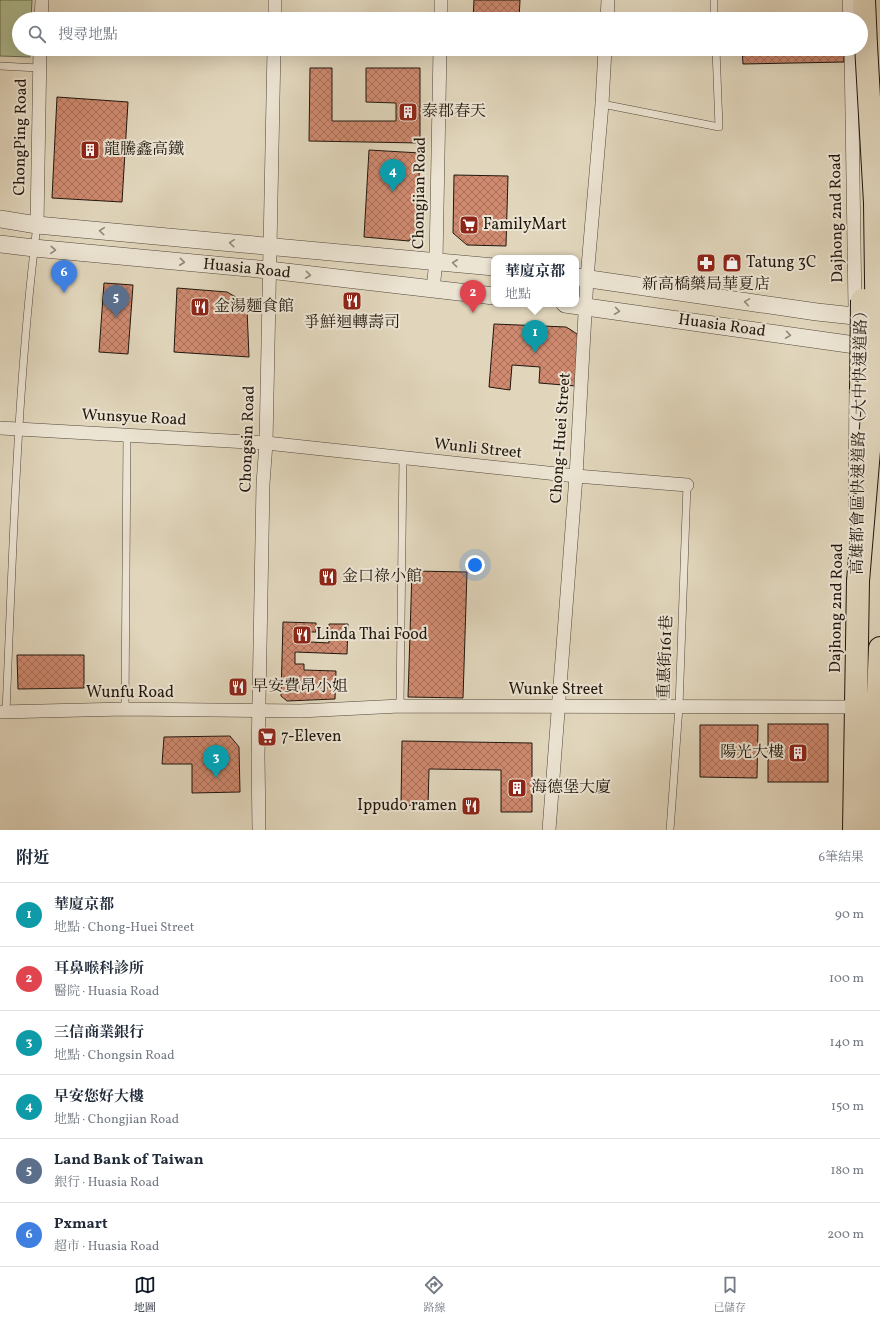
<!DOCTYPE html>
<html lang="zh-TW">
<head>
<meta charset="utf-8">
<style>
	:root { --surface:#fff; --page:#f6f6f7; --text:#1f2937; --muted:#747a83; --line:#e0e1e3; --accent:#111827 }
	body { margin:0; font-family:Vollkorn,"Noto Serif TC",serif; background:var(--page); color:var(--text) }
	.you { position:absolute; left:475px; top:565px; width:14px; height:14px; margin:-10px; border:3px solid #fff; border-radius:50%; background:#1a73e8; box-shadow:0 0 0 6px #1a73e833 }
	.badge { display:grid; place-items:center; width:26px; height:26px; border-radius:50%; background:var(--accent); color:#fff; font-size:13px; font-weight:700 }
	.pin { position:absolute; translate:-50% -33px; filter:drop-shadow(0 1px 2px #0008) }
	.pin::after { content:''; position:absolute; top:21px; width:14px; height:12px; background:inherit; clip-path:polygon(0 0,100% 0,50% 100%) }
	.popup { position:absolute; left:491px; top:255px; width:88px; height:52px; box-sizing:border-box; display:grid; place-content:center; border-radius:8px; background:var(--surface); filter:drop-shadow(0 1px 3px #0005); font-size:13px; white-space:nowrap; color:var(--muted) }
	.popup b { font-size:15px; color:var(--text) }
	.popup::after { content:''; position:absolute; left:50%; top:100%; margin-left:-8px; border:8px solid transparent; border-top-color:var(--surface) }
	.list { margin:0; padding:0; list-style:none }
	h2 { display:flex; justify-content:space-between; align-items:center; height:52px; margin:0; padding:0 16px; font-size:17px }
	h2 small { font-size:13px; font-weight:400; color:var(--muted) }
	.list li { display:grid; grid-template-columns:26px 1fr auto; gap:12px; align-items:center; box-sizing:border-box; height:64px; padding:0 16px; border-top:1px solid var(--line) }
	.list b { display:block; font-size:15px; white-space:nowrap }
	.list p { margin:0; font-size:13px; white-space:nowrap; color:var(--muted) }
	.list em { font-size:13px; font-style:normal; color:var(--muted) }
	.icon { flex:none; width:22px; height:22px; fill:none; stroke:currentColor; stroke-width:2; stroke-linecap:round; stroke-linejoin:round }
	.map { position:relative; flex:none; width:880px; height:830px; overflow:hidden }
	.search { position:absolute; background:var(--surface); box-shadow:0 4px 16px #0002; left:12px; right:12px; top:12px; height:44px; display:flex; align-items:center; gap:10px; box-sizing:border-box; padding:0 14px; border-radius:22px; color:var(--muted); font-size:15px }
	.sheet { height:436px; background:var(--surface) }
	nav { display:flex; justify-content:space-around; align-items:center; box-sizing:border-box; height:56px; border-top:1px solid var(--line); background:var(--surface); font-size:11px; color:var(--muted) }
	nav a { display:grid; justify-items:center; gap:2px }
	nav .on { color:var(--accent) }
	.map>svg:first-child { display:block }
</style>
</head>
<body>
<div class="map">
<svg width="880" height="830" viewBox="0 0 880 830">
	<defs>
		<pattern id="building-cross-hatch" width="8" height="8" patternUnits="userSpaceOnUse"><rect width="8" height="8" fill="#cf8a70"/><path d="M0 0l8 8M0 8l8-8" fill="none" stroke="#a8705a"/></pattern>
	</defs>
	<rect width="100%" height="100%" fill="#e1d6bc"/>
	<filter id="stains"><feTurbulence type="fractalNoise" baseFrequency=".005" numOctaves="4"/><feColorMatrix values="0 0 0 0 .2 0 0 0 0 .09 0 0 0 0 .02 0 0 0 .5 -.17"/></filter>
	<radialGradient id="worn" r=".72"><stop offset=".6" stop-color="#630" stop-opacity="0"/><stop offset="1" stop-color="#630" stop-opacity=".3"/></radialGradient>
	<polygon fill="#b0be93" stroke="#686a50" points="0,0 32,0 31,19 19,19 19,49 30,49 30,57 0,56"/>
	<g fill="url(#building-cross-hatch)" stroke="#20170e">
		<polygon points="474,0 520,0 519,19 473,19"/>
		<polygon points="775,13 775,19 741,19 741,14"/>
		<polygon points="843,14 843,19 809,19 809,15"/>
		<polygon points="742,49 844,49 844,62 743,64"/>
		<polygon points="310,68 332,68 332,121 396,121 396,103 366,102 366,68 420,68 420,143 309,141"/>
		<polygon points="57,97 128,102 122,202 52,198"/>
		<polygon points="369,150 420,153 417,230 409,241 364,237"/>
		<polygon points="454,175 508,176 506,246 467,245 453,233"/>
		<polygon points="104,283 133,285 128,354 99,352"/>
		<polygon points="177,288 227,292 241,300 247,309 249,357 174,352"/>
		<polygon points="494,324 566,327 571,330 577,334 579,341 576,386 539,383 540,367 512,365 510,390 489,387"/>
		<polygon points="412,571 467,572 463,698 408,697"/>
		<polygon points="283,622 316,623 316,632 310,632 310,642 329,643 329,624 348,624 347,654 295,652 295,664 304,664 304,670 336,671 335,699 287,701 281,696"/>
		<polygon points="17,655 84,655 84,688 18,689"/>
		<rect x="768" y="724" width="60" height="58"/>
		<polygon points="700,725 758,725 757,778 700,777"/>
		<polygon points="230,736 239,747 240,792 192,793 192,764 162,764 164,737"/>
		<polygon points="402,741 532,743 532,812 501,812 501,770 429,769 428,806 401,805"/>
	</g>
	<g fill="none" stroke-linecap="round" stroke-linejoin="round">
		<polyline stroke="#bab099" stroke-width="13" stroke-dasharray="13 6" stroke-linecap="butt" points="867,648 868,692"/>
		<g stroke="#50473a" stroke-width="8">
			<g id="service">
				<polyline points="714,0 714,19"/>
				<polyline points="0,66 39,68"/>
				<polyline points="602,104 719,127 716,49"/>
				<polyline points="400,706 403,458"/>
				<polyline points="125,709 127,435"/>
				<path d="M6 712C13 549 17 386 37 225"/>
				<polyline points="670,830 679,707 687,485"/>
			</g>
		</g>
		<g stroke="#50473a" stroke-width="14">
			<g id="minor">
				<polyline points="849,0 850,19"/>
				<polyline points="41,19 42,0"/>
				<polyline points="275,19 275,0"/>
				<polyline points="441,19 441,0"/>
				<polyline points="607,19 608,0"/>
				<polyline points="851,49 855,308"/>
				<polyline points="37,225 40,49"/>
				<polyline points="433,289 436,261 440,49"/>
				<polyline points="0,428 266,443 576,476 687,485"/>
				<polyline points="855,504 856,386"/>
				<polyline points="0,712 125,709 300,711 400,706 852,707"/>
				<polyline points="259,830 258,756 263,484 266,443 270,247 274,49"/>
				<polyline points="549,830 576,476 587,278 602,104 605,49"/>
			</g>
		</g>
		<g stroke="#50473a" stroke-width="18">
			<g id="tertiary">
				<polyline points="0,219 37,225 494,267"/>
				<polyline points="0,244 34,248 269,270 494,296"/>
				<polyline points="576,277 817,312 873,318"/>
				<polyline points="565,304 855,345 874,346"/>
			</g>
		</g>
		<g stroke="#20170e" stroke-width="24">
			<g id="trunk">
				<polyline points="864,0 866,45"/>
				<polyline points="854,830 858,581"/>
				<polyline points="872,830 880,648"/>
			</g>
		</g>
		<use href="#service" stroke="#ece4d3" stroke-width="7"/>
		<use href="#minor" stroke="#ece4d3" stroke-width="13"/>
		<use href="#tertiary" stroke="#ece4d3" stroke-width="17"/>
		<use href="#trunk" stroke="#e1d6bc" stroke-width="22"/>
		<g stroke="#20170e" stroke-width="24" stroke-linecap="butt">
			<g id="trunk-bridge">
				<polyline points="861,393 862,300"/>
				<polyline points="858,581 877,356 875,203 866,45"/>
			</g>
		</g>
		<use href="#trunk-bridge" stroke="#e1d6bc" stroke-width="22"/>
	</g>
	<defs><path id="oneway-chevron" d="M-2-3.5L2.5 0L-2 3.5" fill="none" stroke-width="1.6" stroke-linecap="round" stroke-linejoin="round"/></defs>
	<g stroke="#90887a">
		<use href="#oneway-chevron" transform="translate(102 231) rotate(-175)"/>
		<use href="#oneway-chevron" transform="translate(232 243) rotate(-175)"/>
		<use href="#oneway-chevron" transform="translate(53 250) rotate(4)"/>
		<use href="#oneway-chevron" transform="translate(182 262) rotate(6)"/>
		<use href="#oneway-chevron" transform="translate(455 263) rotate(-174)"/>
		<use href="#oneway-chevron" transform="translate(308 275) rotate(6)"/>
		<use href="#oneway-chevron" transform="translate(747 302) rotate(-171)"/>
		<use href="#oneway-chevron" transform="translate(617 311) rotate(8)"/>
		<use href="#oneway-chevron" transform="translate(788 335) rotate(8)"/>
	</g>
	<defs>
		<g id="building-square" transform="scale(1)"><rect x="-9" y="-9" width="18" height="18" rx="4" fill="#8f2418" stroke="#ece4d3"/><path d="M-4-6H4V6H1V3H-1V6H-4ZM-2.5-4.3h1.7v1.8h-1.7ZM.8-4.3h1.7v1.8H.8ZM-2.5-1h1.7V.8h-1.7ZM.8-1h1.7V.8H.8Z" fill="#fff"/></g>
		<g id="supermarket-square" transform="scale(1)"><rect x="-9" y="-9" width="18" height="18" rx="4" fill="#8f2418" stroke="#ece4d3"/><path d="M-6-5.5h2.5l.6 2H6L4.5 2H-2.5L-4.4-4H-6ZM-1.5 3.2a1.3 1.3 0 1 0 .1 0ZM3 3.2a1.3 1.3 0 1 0 .1 0Z" fill="#fff"/></g>
		<g id="pharmacy-square" transform="scale(1)"><rect x="-9" y="-9" width="18" height="18" rx="4" fill="#8f2418" stroke="#ece4d3"/><path d="M-2-6h4v4h4v4h-4v4h-4v-4h-4v-4h4Z" fill="#fff"/></g>
		<g id="shop-square" transform="scale(1)"><rect x="-9" y="-9" width="18" height="18" rx="4" fill="#8f2418" stroke="#ece4d3"/><path d="M-5-2.5h2.3a2.7 3.5 0 0 1 5.4 0H5L5.5 6h-11ZM-1.5-2.5h3a1.5 2.3 0 0 0-3 0Z" fill="#fff"/></g>
		<g id="restaurant-square" transform="scale(1)"><rect x="-9" y="-9" width="18" height="18" rx="4" fill="#8f2418" stroke="#ece4d3"/><path d="M-5-6h1v4h1v-4h1v4h1v-4h1v5L-1.5 .5V6h-2V.5L-5-1ZM5-6V6H3V1.5H1.5Q1.5-4 5-6Z" fill="#fff"/></g>
	</defs>
	<g fill-rule="evenodd">
		<use href="#building-square" x="408" y="112"/>
		<use href="#building-square" x="90" y="150"/>
		<use href="#supermarket-square" x="469" y="225"/>
		<use href="#pharmacy-square" x="706" y="263"/>
		<use href="#shop-square" x="732" y="263"/>
		<use href="#restaurant-square" x="352" y="301"/>
		<use href="#restaurant-square" x="200" y="307"/>
		<use href="#restaurant-square" x="328" y="577"/>
		<use href="#restaurant-square" x="302" y="635"/>
		<use href="#restaurant-square" x="238" y="687"/>
		<use href="#supermarket-square" x="267" y="737"/>
		<use href="#building-square" x="798" y="753"/>
		<use href="#building-square" x="517" y="788"/>
		<use href="#restaurant-square" x="471" y="806"/>
	</g>
	<g text-anchor="middle" dominant-baseline="central" stroke-width="4" stroke-linejoin="round" paint-order="stroke">
		<g font-size="16" fill="#20170e" stroke="#ece4d3" text-anchor="start">
			<text x="422" y="112">泰郡春天</text>
			<text x="104" y="150">龍騰鑫高鐵</text>
			<text x="483" y="225">FamilyMart</text>
			<text x="746" y="263">Tatung 3C</text>
			<text x="706" y="285" text-anchor="middle">新高橋藥局華夏店</text>
			<text x="214" y="307">金湯麵食館</text>
			<text x="352" y="323" text-anchor="middle">爭鮮迴轉壽司</text>
			<text x="342" y="577">金口祿小館</text>
			<text x="316" y="635">Linda Thai Food</text>
			<text x="252" y="687">早安費昂小姐</text>
			<text x="281" y="737">7-Eleven</text>
			<text x="784" y="753" text-anchor="end">陽光大樓</text>
			<text x="531" y="788">海德堡大廈</text>
			<text x="457" y="806" text-anchor="end">Ippudo ramen</text>
		</g>
		<g font-size="16" fill="#20170e" stroke="#ece4d3">
			<text transform="translate(21 137) rotate(-89)">ChongPing Road</text>
			<text transform="translate(420 193) rotate(-89)">Chongjian Road</text>
			<text transform="translate(837 218) rotate(-91)">Dajhong 2nd Road</text>
			<text transform="translate(247 269) rotate(6)">Huasia Road</text>
			<text transform="translate(722 326) rotate(8)">Huasia Road</text>
			<text transform="translate(134 418) rotate(3)">Wunsyue Road</text>
			<text transform="translate(561 438) rotate(-86)">Chong-Huei Street</text>
			<text transform="translate(248 439) rotate(-88)">Chongsin Road</text>
			<text transform="translate(860 439) rotate(-89)">高雄都會區快速道路（大中快速道路）</text>
			<text transform="translate(478 449) rotate(6)">Wunli Street</text>
			<text transform="translate(837 608) rotate(-89)">Dajhong 2nd Road</text>
			<text transform="translate(666 657) rotate(-88)">重惠街161巷</text>
			<text x="556" y="690">Wunke Street</text>
			<text x="130" y="693">Wunfu Road</text>
		</g>
	</g>
	<rect width="100%" height="100%" filter="url(#stains)"/>
	<rect width="100%" height="100%" fill="url(#worn)"/>
</svg>
<div class="you"></div>
<div class="pin badge" style="left:535px;top:353px;background:#0f9aa8">1</div>
<div class="popup"><b>華廈京都</b>地點</div>
<div class="pin badge" style="left:473px;top:313px;background:#e0444e">2</div>
<div class="pin badge" style="left:216px;top:778px;background:#0f9aa8">3</div>
<div class="pin badge" style="left:393px;top:192px;background:#0f9aa8">4</div>
<div class="pin badge" style="left:116px;top:318px;background:#5c6f8a">5</div>
<div class="pin badge" style="left:64px;top:293px;background:#3f7fe0">6</div>
<div class="search"><svg class="icon" aria-label="search" viewBox="0 0 24 24"><circle cx="10" cy="10" r="6"/><path d="M15 15l6 6"/></svg>搜尋地點</div>
</div>
<section class="sheet">
<h2>附近<small>6筆結果</small></h2>
<ul class="list">
<li><span class="badge" style="background:#0f9aa8">1</span><div><b>華廈京都</b><p>地點 · Chong-Huei Street</p></div><em>90 m</em></li>
<li><span class="badge" style="background:#e0444e">2</span><div><b>耳鼻喉科診所</b><p>醫院 · Huasia Road</p></div><em>100 m</em></li>
<li><span class="badge" style="background:#0f9aa8">3</span><div><b>三信商業銀行</b><p>地點 · Chongsin Road</p></div><em>140 m</em></li>
<li><span class="badge" style="background:#0f9aa8">4</span><div><b>早安您好大樓</b><p>地點 · Chongjian Road</p></div><em>150 m</em></li>
<li><span class="badge" style="background:#5c6f8a">5</span><div><b>Land Bank of Taiwan</b><p>銀行 · Huasia Road</p></div><em>180 m</em></li>
<li><span class="badge" style="background:#3f7fe0">6</span><div><b>Pxmart</b><p>超市 · Huasia Road</p></div><em>200 m</em></li>
</ul>
</section>
<nav>
<a class="on"><svg class="icon" aria-label="map" viewBox="0 0 24 24"><path d="M3 6l6-2 6 2 6-2v14l-6 2-6-2-6 2zM9 4v14M15 6v14"/></svg>地圖</a>
<a><svg class="icon" aria-label="directions" viewBox="0 0 24 24"><path d="M12 3l9 9-9 9-9-9zM9 14v-3h6M13 9l2 2-2 2"/></svg>路線</a>
<a><svg class="icon" aria-label="saved" viewBox="0 0 24 24"><path d="M7 4h10v16l-5-4-5 4z"/></svg>已儲存</a>
</nav>
</body>
</html>
